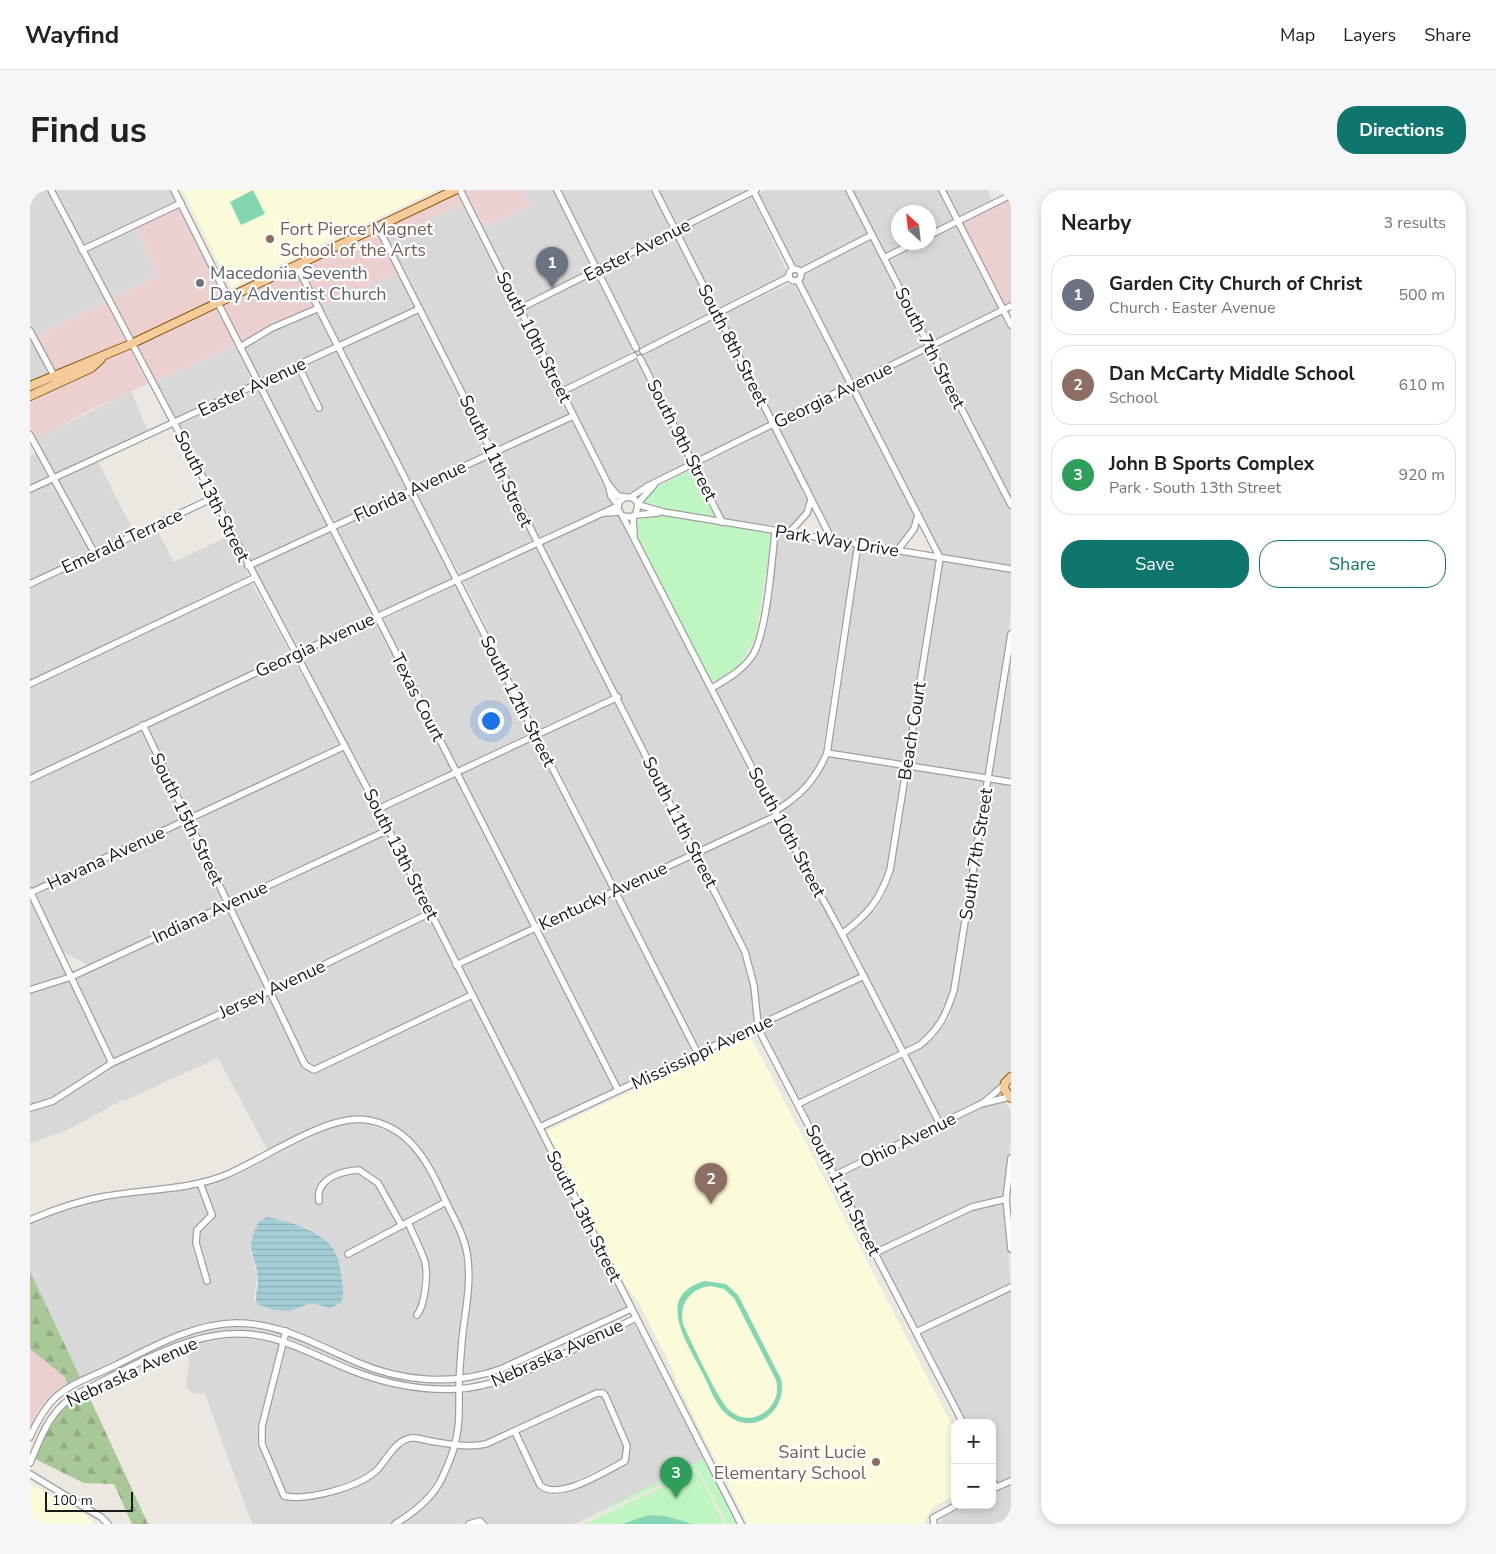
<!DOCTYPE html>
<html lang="en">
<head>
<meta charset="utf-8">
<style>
	:root { --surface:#fff; --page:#f6f6f6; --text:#202124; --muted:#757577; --line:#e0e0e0; --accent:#0f766e }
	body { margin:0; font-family:"Nunito Sans",sans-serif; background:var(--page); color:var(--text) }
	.controls { position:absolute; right:15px; bottom:15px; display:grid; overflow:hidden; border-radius:10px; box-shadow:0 2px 8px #0003 }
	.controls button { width:45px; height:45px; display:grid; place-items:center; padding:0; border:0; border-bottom:1px solid var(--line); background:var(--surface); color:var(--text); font:25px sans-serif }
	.compass { position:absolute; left:861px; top:15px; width:45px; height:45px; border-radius:50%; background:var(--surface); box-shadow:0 2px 8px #0003; rotate:333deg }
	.scale { position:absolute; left:15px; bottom:12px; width:88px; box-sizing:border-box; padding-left:5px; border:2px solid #1b1b1b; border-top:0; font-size:14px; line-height:18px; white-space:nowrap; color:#1b1b1b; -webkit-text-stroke:4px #fff; paint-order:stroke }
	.you { position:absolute; left:460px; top:530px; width:18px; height:18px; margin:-12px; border:4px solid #fff; border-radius:50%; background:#1a73e8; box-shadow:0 0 0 8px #1a73e833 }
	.badge { display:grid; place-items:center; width:32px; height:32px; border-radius:50%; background:var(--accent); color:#fff; font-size:16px; font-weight:700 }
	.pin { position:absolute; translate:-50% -41px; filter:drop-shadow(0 1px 2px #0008) }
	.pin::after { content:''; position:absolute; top:26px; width:18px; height:15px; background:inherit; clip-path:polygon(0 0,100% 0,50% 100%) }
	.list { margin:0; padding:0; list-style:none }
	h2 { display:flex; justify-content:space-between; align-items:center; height:65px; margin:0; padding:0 20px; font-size:21px }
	h2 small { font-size:16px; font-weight:400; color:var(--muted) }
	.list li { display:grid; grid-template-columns:32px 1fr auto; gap:15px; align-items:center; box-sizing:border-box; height:80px; margin:0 10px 10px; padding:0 10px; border:1px solid var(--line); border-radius:20px }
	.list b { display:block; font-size:19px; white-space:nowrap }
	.list p { margin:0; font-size:16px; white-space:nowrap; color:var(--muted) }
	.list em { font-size:16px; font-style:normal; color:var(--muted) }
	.actions { display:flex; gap:10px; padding:15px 20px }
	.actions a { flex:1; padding:11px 0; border:1px solid var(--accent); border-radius:20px; text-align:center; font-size:18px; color:var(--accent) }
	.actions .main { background:var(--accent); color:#fff }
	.map { position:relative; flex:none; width:981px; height:1334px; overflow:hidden; border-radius:20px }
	header { display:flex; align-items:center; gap:30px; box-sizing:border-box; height:70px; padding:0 25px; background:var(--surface); border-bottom:1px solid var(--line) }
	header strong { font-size:24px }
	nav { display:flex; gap:28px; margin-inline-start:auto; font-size:18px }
	.intro { display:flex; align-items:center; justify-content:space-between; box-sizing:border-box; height:120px; padding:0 30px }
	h1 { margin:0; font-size:35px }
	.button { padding:12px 22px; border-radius:20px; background:var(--accent); color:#fff; font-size:18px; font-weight:700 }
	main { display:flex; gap:30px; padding:0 30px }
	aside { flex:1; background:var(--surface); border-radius:20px; box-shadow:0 2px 8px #0003 }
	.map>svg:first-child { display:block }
</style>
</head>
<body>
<header>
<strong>Wayfind</strong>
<nav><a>Map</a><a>Layers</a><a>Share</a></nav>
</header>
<div class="intro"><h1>Find us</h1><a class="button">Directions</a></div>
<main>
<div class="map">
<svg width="981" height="1334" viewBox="0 0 981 1334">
	<defs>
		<pattern id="forest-firs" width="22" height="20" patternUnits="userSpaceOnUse" patternTransform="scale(1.25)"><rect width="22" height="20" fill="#a8c898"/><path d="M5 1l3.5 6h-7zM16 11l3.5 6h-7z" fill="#90ab82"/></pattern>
		<pattern id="water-rules" width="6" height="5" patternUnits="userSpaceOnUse" patternTransform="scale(1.25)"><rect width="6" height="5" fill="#a3ced7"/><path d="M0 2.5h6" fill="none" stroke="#8cb0b8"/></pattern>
	</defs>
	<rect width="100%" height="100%" fill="#ece7e0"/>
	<g fill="#d9d8d8" fill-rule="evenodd">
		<polygon points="0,0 17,0 76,112 6,147 0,135"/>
		<polygon points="24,0 141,0 146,11 53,56"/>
		<polygon points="492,0 524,0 562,79 490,115 439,10 455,36 501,16"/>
		<polygon points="531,0 622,0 642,39 567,76"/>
		<polygon points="629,0 718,0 719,1 647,37"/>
		<polygon points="736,0 816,0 838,44 769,80 765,78 727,5"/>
		<polygon points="822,0 908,0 924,30 899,43 898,22 868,22 868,52 879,53 855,64"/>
		<polygon points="915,0 957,0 962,10 929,27"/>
		<polygon points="722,7 757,82 756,88 688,119 650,43"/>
		<polygon points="433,13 539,225 465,258 357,49"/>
		<polygon points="927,36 969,119 900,153 858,70 894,53 898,52 899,50"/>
		<polygon points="106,37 128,86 81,109 56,62"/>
		<polygon points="645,46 683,121 614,157 608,155 570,82"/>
		<polygon points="841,50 894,155 822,191 771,93 772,86"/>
		<polygon points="368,83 385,118 310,152 292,117"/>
		<polygon points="565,85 602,158 600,163 532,197 493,121"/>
		<polygon points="759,94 765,96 817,194 745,230 691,125"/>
		<polygon points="288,122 305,155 230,189 214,158 244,141"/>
		<polygon points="388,124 459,261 383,297 313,158"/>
		<polygon points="972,125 981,141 981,309 903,159"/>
		<polygon points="686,127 740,233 666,270 614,169 616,164"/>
		<polygon points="0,148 19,183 0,192"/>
		<polygon points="206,155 225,192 146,229 124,191"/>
		<polygon points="308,161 377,299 305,333 233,195 267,180 288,222 293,219 272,177"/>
		<polygon points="898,161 981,322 981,376 912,364 826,197"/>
		<polygon points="603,169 609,172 660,273 615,293 594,306 581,293 535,203"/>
		<polygon points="228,198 299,336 219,372 149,235"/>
		<polygon points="820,200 885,325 881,338 866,357 805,348 748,236"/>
		<polygon points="101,201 118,242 24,284 6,249"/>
		<polygon points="542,231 575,295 578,307 584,314 509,348 468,265"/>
		<polygon points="743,239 778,309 775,321 768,331 759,338 694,329 669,276"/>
		<polygon points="6,263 19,287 0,296 0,266"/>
		<polygon points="462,267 504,351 430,385 386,303"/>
		<polygon points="68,272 104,342 66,360 28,290"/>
		<polygon points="22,293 60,362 0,390 0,303"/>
		<polygon points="380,305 424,388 349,423 308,339"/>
		<polygon points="575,326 589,326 743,624 668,659 512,355"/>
		<polygon points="126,339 144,372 199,346 219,387 0,490 0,398"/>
		<polygon points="302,342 343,426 266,461 222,378"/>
		<polygon points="747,343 802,356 825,358 810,445 793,562 784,583 774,596 763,606 746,616 686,500 709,485 726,466 734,447 745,374"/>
		<polygon points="507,357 583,505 509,540 433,391"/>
		<polygon points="832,358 906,369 873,572 800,560 816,447"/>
		<polygon points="913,370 981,382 981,424 955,584 879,573"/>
		<polygon points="222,393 260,463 0,586 0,497"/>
		<polygon points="427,394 503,542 428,578 352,430"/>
		<polygon points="346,432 423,580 349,614 269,467"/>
		<polygon points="981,464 981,588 962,585"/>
		<polygon points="263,469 311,554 159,625 117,537"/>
		<polygon points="586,511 662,662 587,697 512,546"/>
		<polygon points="111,540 154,628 2,699 0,694 0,593"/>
		<polygon points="506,548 582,700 508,735 431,584"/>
		<polygon points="314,560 355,638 199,710 162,631"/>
		<polygon points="798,567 872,578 857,679 849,701 841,715 813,739 750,622 767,612 779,600 789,587"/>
		<polygon points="878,579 955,591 921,799 913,825 900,842 875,860 816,745 846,719 855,704 863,681"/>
		<polygon points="426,586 502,737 428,770 352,620"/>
		<polygon points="961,592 981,595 981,886 949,911 912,930 878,866 905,847 919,828 927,801"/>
		<polygon points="747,629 829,785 731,830 727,795 718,760 671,665"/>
		<polygon points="156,634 194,712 58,775 33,762 5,705"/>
		<polygon points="358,644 396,721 241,797 202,716"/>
		<polygon points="665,668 712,763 721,796 725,833 669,860 590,703"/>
		<polygon points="585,706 663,863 589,896 511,741"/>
		<polygon points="0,708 37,785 0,796"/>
		<polygon points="197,719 236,799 83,869 46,788"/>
		<polygon points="399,727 438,804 284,877 277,873 244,803"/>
		<polygon points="506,743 584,899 511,933 431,776"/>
		<polygon points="40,791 78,872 21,908 0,915 0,803"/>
		<polygon points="832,791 869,863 769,910 732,837"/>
		<polygon points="239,805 272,876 283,885 441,810 597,1117 470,1176 433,1185 443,1085 440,1063 437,1049 421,1013 389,956 378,945 360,934 339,927 321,926 299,931 238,961 188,868 94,911 91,911 35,941 0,953 0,921 24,914 83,876"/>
		<polygon points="872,869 906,933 806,980 772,916"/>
		<polygon points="976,911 981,922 981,947 973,1006 941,1014 847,1059 809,986 952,917"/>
		<path d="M322 933 338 934 368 945 385 960 412 1010 373 1031 350 991 343 984 329 977 306 981 289 992 284 1001 286 1014 292 1013 290 1003 293 997 308 987 329 984 346 995 368 1034 314 1063 318 1068 377 1037 392 1073 390 1110 388 1118 383 1125 387 1129 393 1122 396 1112 398 1073 382 1034 415 1016 431 1051 436 1084 426 1186 374 1184 326 1169 254 1136 206 1130 181 1133 147 1142 50 1187 0 1081V1033L42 1018 73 1010 168 997 179 1024 165 1038 163 1052 175 1094 180 1093 170 1053V1042L185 1024 174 995 222 977 301 937ZM228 1034 276 1037 292 1046 311 1074 313 1098 298 1117 282 1113 259 1121 243 1120 227 1114 224 1108 227 1086 220 1059Z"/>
		<polygon points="973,1013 981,1094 887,1137 850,1065 944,1020"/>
		<polygon points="981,1101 981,1287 968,1293 962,1282 962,1233 937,1233 891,1143"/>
		<polygon points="604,1133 674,1269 545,1334 456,1334 449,1328 431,1334 371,1334 399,1312 414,1292 427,1258 446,1259 457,1257 483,1246 508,1296 513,1302 522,1305 532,1304 596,1274 600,1266 600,1255 579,1206 572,1200 565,1200 466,1247 445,1253 429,1252 432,1237 432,1202 456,1198 500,1182"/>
		<polygon points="207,1137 252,1143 251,1146 206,1141 166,1146 78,1185 77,1183 149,1148 183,1139"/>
		<polygon points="258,1145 346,1183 374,1190 426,1193 426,1196 373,1194 346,1186 257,1148"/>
		<polygon points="206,1147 249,1153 229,1235 229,1254 252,1307 265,1311 285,1308 302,1305 332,1293 348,1283 367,1260 381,1251 421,1257 408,1288 394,1307 359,1334 222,1334 175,1204 162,1203 156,1197 159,1170 157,1160 146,1162 135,1175 88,1188 153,1158 168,1153"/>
		<polygon points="255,1154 345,1192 373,1200 426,1203 426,1236 423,1251 379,1245 370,1249 344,1278 329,1287 300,1298 265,1305 256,1303 235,1254 235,1237"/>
		<polygon points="572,1206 594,1257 592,1269 530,1298 516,1297 489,1243"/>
		<polygon points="981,1294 981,1334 908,1334 913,1327 937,1315 962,1315 962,1303"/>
	</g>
	<g fill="#ecd0d0">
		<polygon points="434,0 492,0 501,16 455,36"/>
		<polygon points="428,2 433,13 357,49 352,39"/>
		<polygon points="981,8 981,113 975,116 932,33"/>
		<polygon points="149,17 194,106 102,150 81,109 128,86 106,37"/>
		<polygon points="347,42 368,83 292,117 271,78"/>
		<polygon points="265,80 285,116 241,135 211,152 192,115"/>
		<polygon points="76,112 97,152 25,181 6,147"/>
		<polygon points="187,117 206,155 124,191 105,156"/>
		<polygon points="100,158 118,194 62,219 6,249 0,238 0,210 62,181 79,168"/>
		<polygon points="0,1159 35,1187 37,1194 17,1209 8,1221 0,1239"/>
	</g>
	<g fill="#fcfbd9">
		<polygon points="152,0 407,0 201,98"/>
		<polygon points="720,845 925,1241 925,1306 905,1316 897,1326 895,1334 718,1334 647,1193 640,1174 610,1115 591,1088 517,941"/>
		<polygon points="0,1293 57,1326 66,1334 0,1334"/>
	</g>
	<g fill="url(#forest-firs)">
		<polygon points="0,1081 50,1187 37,1194 35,1187 0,1159"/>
		<path d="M57 1202 118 1334H102L84 1294 54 1293 5 1269C18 1238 25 1218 57 1202Z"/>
	</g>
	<g fill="#bff5c0">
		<polygon points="663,279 687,328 632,319 611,312 627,297"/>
		<polygon points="625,324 738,343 742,346 725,449 709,475 687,491 681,490 608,350 608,330"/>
		<polygon points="674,1269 708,1334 698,1334 667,1278 545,1334"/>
		<polygon points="667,1281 694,1334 554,1334"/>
	</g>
	<g fill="#83d6b2" fill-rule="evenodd">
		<polygon points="223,0 235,24 211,35 200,12"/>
		<path d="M675 1091 696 1094 708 1105 751 1189C758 1218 727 1246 700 1227 686 1218 680 1197 672 1182 658 1154 623 1105 675 1091ZM681 1096 694 1099 704 1108 746 1190C754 1218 720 1241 698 1219 687 1207 661 1152 653 1134 649 1114 660 1098 681 1096Z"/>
		<polygon points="619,1325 635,1326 663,1334 592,1334"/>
	</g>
	<path fill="url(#water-rules)" d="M238 1027C269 1035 308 1043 311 1082 312 1092 315 1102 311 1113L300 1118 282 1113 259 1121 243 1120 227 1114C224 1106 228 1100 228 1091 226 1060 213 1065 229 1031Z"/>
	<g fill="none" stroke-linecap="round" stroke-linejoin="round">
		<g stroke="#9f9f9f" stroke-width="8">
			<g id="minor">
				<polyline points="21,0 348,619 711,1334"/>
				<polyline points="144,0 198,108"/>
				<polyline points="430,0 578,294 581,306 588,315"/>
				<polyline points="527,0 606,158"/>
				<polyline points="625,0 802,350"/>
				<polyline points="723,0 763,79"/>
				<polyline points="819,0 981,315"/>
				<polyline points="912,0 981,135"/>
				<polyline points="348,37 715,762 724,796 728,835 731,844 933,1233"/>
				<polyline points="898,46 981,5"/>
				<polyline points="52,60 151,13"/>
				<polyline points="854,68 886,52"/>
				<polyline points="267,76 668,864"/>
				<circle cx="765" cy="85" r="6"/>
				<polyline points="770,82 842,45"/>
				<path d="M768 91 910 368 860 680C849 712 838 724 812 744"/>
				<polyline points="188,113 588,900"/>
				<polyline points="489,119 726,0"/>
				<polyline points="0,141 28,193"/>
				<polyline points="210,157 242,138 289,118"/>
				<polyline points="613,161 759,87"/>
				<polyline points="610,168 692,332"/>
				<polyline points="268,175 289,218"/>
				<polyline points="531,202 604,166"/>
				<polyline points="0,245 65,364"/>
				<polyline points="578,294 588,306 603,308 608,313 606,325 601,327 593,326"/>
				<polyline points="0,299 389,119"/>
				<polyline points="601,307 618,296 981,116"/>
				<polyline points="608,313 624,295"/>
				<polyline points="609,315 633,322 981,379"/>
				<polyline points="588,318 589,312 594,308"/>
				<polyline points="575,323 590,322"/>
				<polyline points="592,325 738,609 812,744 910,934"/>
				<polyline points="606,325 628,323"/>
				<polyline points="603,326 604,346"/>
				<polyline points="759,343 777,323 781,310"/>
				<polyline points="867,361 884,339 888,325"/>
				<polyline points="218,376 543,226"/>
				<polyline points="0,394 183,308"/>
				<polyline points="0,494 224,388"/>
				<path d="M682 498C697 489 715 479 724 463 737 438 742 371 745 341"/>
				<polyline points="113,535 275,875 284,880 442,805"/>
				<polyline points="797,563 981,592"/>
				<polyline points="0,589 251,471 588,316"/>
				<polyline points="348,619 588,507"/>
				<path d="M745 621C771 606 785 590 797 563L828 354"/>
				<polyline points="0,701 82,873"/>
				<polyline points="0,703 315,556"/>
				<polyline points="426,775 748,625"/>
				<polyline points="0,800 41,787 358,640"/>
				<polyline points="953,913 974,895"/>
				<path d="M768 914 890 855C910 838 916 825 924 800L981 444"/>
				<polyline points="0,918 23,911 82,873 240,801 400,723"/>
				<polyline points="510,937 834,786"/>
				<polyline points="981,968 976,1009 981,1059"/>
				<polyline points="805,985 951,914 979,907"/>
				<polyline points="170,993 182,1025 167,1040 166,1053 177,1091"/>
				<path d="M289 1011C285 989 311 981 329 980L348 993 372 1036"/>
				<path d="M0 1030C23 1020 46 1012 71 1007 112 999 154 1001 193 986 234 970 296 923 338 930 383 938 400 977 417 1014 425 1030 434 1046 437 1063 442 1093 435 1121 432 1150 431 1166 429 1183 429 1200 429 1218 430 1236 425 1253 423 1265 417 1277 412 1288 403 1308 383 1323 365 1334"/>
				<path d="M378 1032C383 1045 391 1059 395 1072 398 1085 395 1115 387 1125"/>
				<polyline points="845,1063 942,1017 976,1009"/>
				<polyline points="318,1064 416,1012"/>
				<path d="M256 1141 232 1236V1254L254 1306C278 1311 330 1297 348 1279 357 1269 366 1250 381 1248 386 1247 394 1250 400 1251 418 1254 437 1258 456 1254L567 1203H573L576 1207 597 1256 595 1271C576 1281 527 1312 510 1295L485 1242"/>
				<polyline points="886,1142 981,1097"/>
				<path d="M0 1247C22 1197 40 1197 86 1175 124 1156 163 1134 206 1133 250 1133 285 1154 324 1171 371 1192 423 1196 471 1179L601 1119"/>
				<path d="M0 1273C12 1244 21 1217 51 1202 90 1183 140 1153 183 1146 240 1136 274 1162 323 1181 357 1194 391 1201 427 1199 483 1196 554 1153 606 1128"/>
				<polyline points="0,1284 71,1327 78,1334"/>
				<polyline points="962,1290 966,1297"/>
				<polyline points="962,1299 981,1291"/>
				<polyline points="439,1334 450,1331 453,1334"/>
				<polyline points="904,1334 903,1328 927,1315"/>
			</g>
		</g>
		<g stroke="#87580a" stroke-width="10">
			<g id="major">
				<polyline points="0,196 101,154 425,0"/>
				<polyline points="0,206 61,178 71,169"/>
				<polyline points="981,887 975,893 974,899 981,908"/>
			</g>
		</g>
		<use href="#minor" stroke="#fff" stroke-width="5.5"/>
		<use href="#major" stroke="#f5cb9c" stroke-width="8"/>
	</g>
	<g fill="#8d6e63" stroke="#fff" stroke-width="2">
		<circle cx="240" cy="49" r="5"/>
		<circle cx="846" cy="1272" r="5"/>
	</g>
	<circle fill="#6b7280" stroke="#fff" stroke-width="2" cx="170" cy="93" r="5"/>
	<g text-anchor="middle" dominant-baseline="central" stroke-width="4.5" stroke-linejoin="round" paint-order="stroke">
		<g font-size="18" fill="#785e54" stroke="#fff" text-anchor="start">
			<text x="250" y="39">Fort Pierce Magnet<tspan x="250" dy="21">School of the Arts</tspan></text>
			<text x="836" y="1262" text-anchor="end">Saint Lucie<tspan x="836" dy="21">Elementary School</tspan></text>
		</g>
		<g font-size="18" fill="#1b1b1b" stroke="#fff">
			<text transform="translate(607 60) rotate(-27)">Easter Avenue</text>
			<text transform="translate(504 147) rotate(63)">South 10th Street</text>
			<text transform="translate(703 155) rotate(63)">South 8th Street</text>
			<text transform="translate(900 158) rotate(63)">South 7th Street</text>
			<text transform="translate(222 197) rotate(-25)">Easter Avenue</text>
			<text transform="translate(803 205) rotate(-26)">Georgia Avenue</text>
			<text transform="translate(652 250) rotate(63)">South 9th Street</text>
			<text transform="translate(466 271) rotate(64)">South 11th Street</text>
			<text transform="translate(380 301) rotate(-25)">Florida Avenue</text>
			<text transform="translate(182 306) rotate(63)">South 13th Street</text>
			<text transform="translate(92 351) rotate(-25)">Emerald Terrace</text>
			<text transform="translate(807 351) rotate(9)">Park Way Drive</text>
			<text transform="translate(285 455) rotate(-25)">Georgia Avenue</text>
			<text transform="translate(388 507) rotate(63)">Texas Court</text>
			<text transform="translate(488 511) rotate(63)">South 12th Street</text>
			<text transform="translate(882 541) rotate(-81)">Beach Court</text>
			<text transform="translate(157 629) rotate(64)">South 15th Street</text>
			<text transform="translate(650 632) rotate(63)">South 11th Street</text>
			<text transform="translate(757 642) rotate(62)">South 10th Street</text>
			<text transform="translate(371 664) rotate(63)">South 13th Street</text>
			<text transform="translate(946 664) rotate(-81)">South 7th Street</text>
			<text transform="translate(76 668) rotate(-25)">Havana Avenue</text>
			<text transform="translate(573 706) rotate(-25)">Kentucky Avenue</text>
			<text transform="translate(180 722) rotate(-25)">Indiana Avenue</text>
			<text transform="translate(242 799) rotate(-25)">Jersey Avenue</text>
			<text transform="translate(672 862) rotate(-25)">Mississippi Avenue</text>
			<text transform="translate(878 950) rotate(-26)">Ohio Avenue</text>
			<text transform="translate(813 1000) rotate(63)">South 11th Street</text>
			<text transform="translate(554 1026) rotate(63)">South 13th Street</text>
			<text transform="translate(527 1163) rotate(-24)">Nebraska Avenue</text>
			<text transform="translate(102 1182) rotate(-25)">Nebraska Avenue</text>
		</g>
		<g font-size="18" fill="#5b616d" stroke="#fff" text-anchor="start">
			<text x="180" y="83">Macedonia Seventh<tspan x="180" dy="21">Day Adventist Church</tspan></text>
		</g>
	</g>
</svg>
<div class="controls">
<button>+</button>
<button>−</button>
</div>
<svg class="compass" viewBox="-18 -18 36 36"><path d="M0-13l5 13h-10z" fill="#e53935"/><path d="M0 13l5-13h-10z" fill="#757577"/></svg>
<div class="scale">100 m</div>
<div class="you"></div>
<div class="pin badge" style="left:522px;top:98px;background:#6b7280">1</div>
<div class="pin badge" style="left:681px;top:1014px;background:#8d6e63">2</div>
<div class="pin badge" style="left:646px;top:1308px;background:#2e9e5b">3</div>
</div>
<aside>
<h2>Nearby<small>3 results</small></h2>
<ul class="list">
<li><span class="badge" style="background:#6b7280">1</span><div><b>Garden City Church of Christ</b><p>Church · Easter Avenue</p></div><em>500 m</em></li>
<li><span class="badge" style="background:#8d6e63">2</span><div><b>Dan McCarty Middle School</b><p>School</p></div><em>610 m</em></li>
<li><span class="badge" style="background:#2e9e5b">3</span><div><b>John B Sports Complex</b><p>Park · South 13th Street</p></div><em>920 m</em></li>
</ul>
<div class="actions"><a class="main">Save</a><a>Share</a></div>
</aside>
</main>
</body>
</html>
